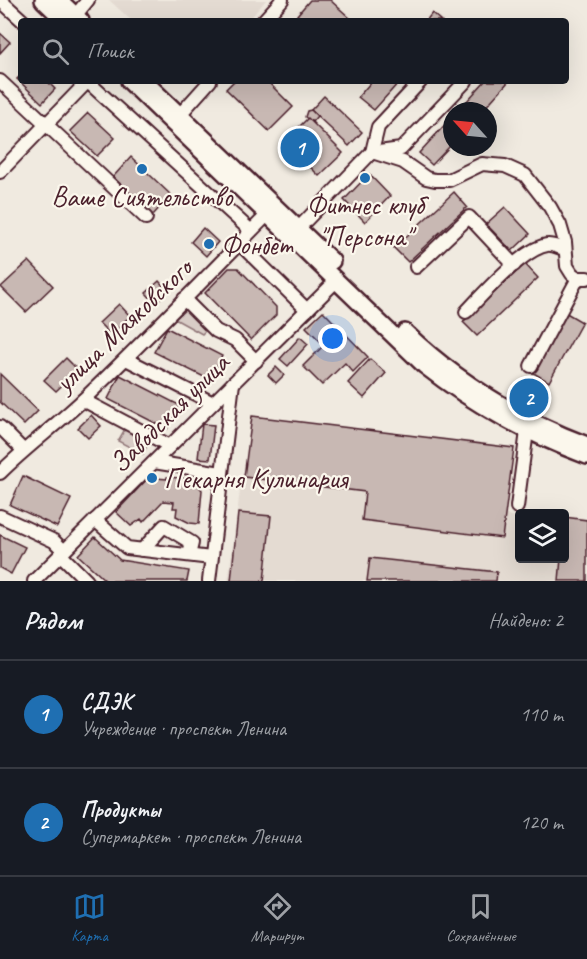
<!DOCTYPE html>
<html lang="ru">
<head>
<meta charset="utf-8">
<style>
	:root { --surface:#171b24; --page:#242831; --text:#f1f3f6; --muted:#9ea1a6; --line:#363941; --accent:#1f6fb2 }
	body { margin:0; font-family:Caveat,sans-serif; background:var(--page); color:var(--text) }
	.controls { position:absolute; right:18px; bottom:18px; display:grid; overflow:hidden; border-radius:6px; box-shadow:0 6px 24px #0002 }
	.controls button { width:54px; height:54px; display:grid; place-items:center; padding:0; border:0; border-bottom:2px solid var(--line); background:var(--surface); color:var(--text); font:30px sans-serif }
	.compass { position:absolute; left:443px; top:102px; width:54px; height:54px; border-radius:50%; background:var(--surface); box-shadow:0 6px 24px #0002; rotate:297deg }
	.you { position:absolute; left:333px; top:339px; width:21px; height:21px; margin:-15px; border:4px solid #fff; border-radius:50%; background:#1a73e8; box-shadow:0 0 0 9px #1a73e833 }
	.badge { display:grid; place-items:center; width:39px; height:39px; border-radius:50%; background:var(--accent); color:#fff; font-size:20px; font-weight:700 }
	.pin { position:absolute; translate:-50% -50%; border:3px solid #fff; box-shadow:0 2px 6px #0006 }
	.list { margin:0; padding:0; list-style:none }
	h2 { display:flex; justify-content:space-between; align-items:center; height:78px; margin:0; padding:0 24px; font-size:26px }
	h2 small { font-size:20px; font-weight:400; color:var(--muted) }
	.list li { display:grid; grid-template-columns:39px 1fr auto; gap:18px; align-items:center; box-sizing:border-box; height:108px; padding:0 24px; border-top:2px solid var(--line) }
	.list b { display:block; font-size:22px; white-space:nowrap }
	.list p { margin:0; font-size:20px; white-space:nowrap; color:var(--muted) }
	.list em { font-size:20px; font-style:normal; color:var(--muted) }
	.icon { flex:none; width:33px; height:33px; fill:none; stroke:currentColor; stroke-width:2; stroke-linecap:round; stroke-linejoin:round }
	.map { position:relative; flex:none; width:587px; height:581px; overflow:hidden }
	.search { position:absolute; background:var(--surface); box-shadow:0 6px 24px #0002; left:18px; right:18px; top:18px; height:66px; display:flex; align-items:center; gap:15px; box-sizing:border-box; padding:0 21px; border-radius:6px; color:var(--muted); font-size:22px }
	.sheet { height:294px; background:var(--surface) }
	nav { display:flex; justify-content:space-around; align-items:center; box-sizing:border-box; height:84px; border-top:2px solid var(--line); background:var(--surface); font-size:16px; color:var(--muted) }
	nav a { display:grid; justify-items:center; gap:3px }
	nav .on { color:var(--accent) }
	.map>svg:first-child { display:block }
</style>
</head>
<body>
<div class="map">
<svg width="587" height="581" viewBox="0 0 587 581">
	<rect width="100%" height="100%" fill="#f0eae0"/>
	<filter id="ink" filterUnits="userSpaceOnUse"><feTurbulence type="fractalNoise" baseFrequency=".0167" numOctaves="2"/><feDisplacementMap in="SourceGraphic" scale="12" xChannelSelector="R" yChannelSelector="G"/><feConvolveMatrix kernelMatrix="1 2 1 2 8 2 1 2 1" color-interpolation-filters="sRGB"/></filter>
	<g filter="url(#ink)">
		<g fill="#e4dbd2">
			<polygon points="109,0 266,0 248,21 132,21"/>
			<polygon points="242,476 364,493 361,521 502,538 505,515 519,517 520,558 564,558 587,581 228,581"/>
		</g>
		<g fill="#d8ccc6" stroke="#917678" stroke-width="1.5">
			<polygon points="186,309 206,330 202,334 175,319"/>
			<polygon points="125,429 149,442 143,454 118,441"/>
		</g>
		<g fill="#c8b8b3" stroke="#4a1f2b" stroke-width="1.5">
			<polygon points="310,0 330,0 351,19 349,21 304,21 297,15"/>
			<polygon points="432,13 441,21 426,21"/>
			<polygon points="0,33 10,42 0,53"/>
			<polygon points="21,75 21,81 47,81 55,89 42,103 17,79"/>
			<polygon points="234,81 267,81 293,107 269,131 226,89"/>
			<polygon points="372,81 400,81 374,110 358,97"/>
			<polygon points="485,81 509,81 482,111 458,111"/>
			<polygon points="324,96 362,132 349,146 311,110"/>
			<polygon points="311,110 317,116 312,122 305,117 307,111"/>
			<polygon points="88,113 115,138 97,156 70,131"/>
			<polygon points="452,117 452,144 432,165 419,153"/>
			<polygon points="308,118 343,153 319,176 285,141"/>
			<polygon points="131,157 171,195 153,215 113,177"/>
			<polygon points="369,174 390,196 365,222 344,200"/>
			<polygon points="454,192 467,207 408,262 394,248"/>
			<polygon points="505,207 530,234 512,251 486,224"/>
			<polygon points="203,228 218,242 206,256 191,242"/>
			<polygon points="29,261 53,286 26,312 1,287"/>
			<polygon points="525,264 538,278 477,336 463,322"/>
			<polygon points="229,268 238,268 276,307 276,315 251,340 205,293"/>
			<polygon points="159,281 168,291 155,303 146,293"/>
			<polygon points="119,304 130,316 111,335 99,323"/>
			<polygon points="323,311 368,357 353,372 345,363 322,385 303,366 324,345 306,327"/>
			<polygon points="563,311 582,322 549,382 530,371"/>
			<polygon points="167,328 222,356 210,380 154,352"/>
			<polygon points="300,337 308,344 288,366 280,359"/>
			<polygon points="66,358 78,370 56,391 44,380"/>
			<polygon points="370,359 386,373 364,398 348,383"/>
			<polygon points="276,367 284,375 276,383 268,375"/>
			<polygon points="0,374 38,411 24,425 0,402"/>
			<polygon points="120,375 179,405 167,429 108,399"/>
			<polygon points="525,391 536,397 532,404 522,399"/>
			<polygon points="91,415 101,426 88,438 78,428"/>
			<polygon points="252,416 514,448 502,538 362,520 365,492 244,477"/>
			<polygon points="202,424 214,425 210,459 198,458"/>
			<polygon points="23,476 71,499 57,527 10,505"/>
			<polygon points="150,476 154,480 156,478 167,479 167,477 193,479 202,490 199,524 190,523 176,516 177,508 173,508 174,502 163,501 143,522 141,519 131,526 116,512"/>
			<polygon points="238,513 271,516 264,581 231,581"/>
			<polygon points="564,517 587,520 587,581 559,581 561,558 564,558"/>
			<polygon points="0,535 25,547 11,574 0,568"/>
			<polygon points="95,537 120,560 189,571 187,581 106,581 78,555"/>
			<polygon points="370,558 497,572 496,581 367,581"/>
		</g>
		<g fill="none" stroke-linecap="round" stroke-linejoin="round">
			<g stroke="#4a1f2b" stroke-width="16">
				<g id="minor">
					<polyline points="0,0 23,21"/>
					<polyline points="75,16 88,0"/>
					<polyline points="263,21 282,0"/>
					<polyline points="0,81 146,218"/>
					<polyline points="87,81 251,231"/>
					<polyline points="175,120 210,81"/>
					<polyline points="372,152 403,162 426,178 435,180 449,180 482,164 505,166 525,175 550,207 560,225 565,242 567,266 572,274 578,278 587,278"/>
					<polyline points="379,152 401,149 466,81"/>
					<polyline points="0,172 88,81"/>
					<polyline points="292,235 372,152 378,127 421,81"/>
					<polyline points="239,243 307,310"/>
					<polyline points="416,267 469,217 514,265"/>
					<polyline points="184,299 216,331 235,340 256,361"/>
					<path d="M466 312C483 294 523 249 547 245 552 244 560 248 565 249"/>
					<polyline points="126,359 213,403"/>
					<polyline points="531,366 578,278"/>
					<polyline points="83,400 170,446"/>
					<polyline points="0,427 23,450"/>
					<polyline points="154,462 221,473"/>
					<path d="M0 473C27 446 58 424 86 397 150 336 211 272 273 209"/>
					<polyline points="517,507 527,431"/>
					<polyline points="0,516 54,541 64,551"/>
					<polyline points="95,520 127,548 211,558"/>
					<polyline points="142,550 164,526 192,543 189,555"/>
					<polyline points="61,555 87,581"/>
					<polyline points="34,581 337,280"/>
					<polyline points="209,581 233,383"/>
				</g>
			</g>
			<g stroke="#4a1f2b" stroke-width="20">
				<g id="major">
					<polyline points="43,0 65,21"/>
					<polyline points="59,0 81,21"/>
					<path d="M129 81 425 366C476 406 527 433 587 456"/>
					<polyline points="144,81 332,261"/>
					<path d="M405 332C457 382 520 420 587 445"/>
				</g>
			</g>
			<use href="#minor" stroke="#fbf7ec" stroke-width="12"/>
			<use href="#major" stroke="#fbf7ec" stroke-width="15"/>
		</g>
	</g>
	<g fill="#1f6fb2" stroke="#fbf7ec" stroke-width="2">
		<circle cx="142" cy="169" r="6"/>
		<circle cx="365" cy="178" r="6"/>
		<circle cx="209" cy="244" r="6"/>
		<circle cx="152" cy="478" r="6"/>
	</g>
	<g text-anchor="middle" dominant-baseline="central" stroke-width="4.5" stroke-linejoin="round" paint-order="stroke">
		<g font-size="28" fill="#4a1f2b" stroke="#fbf7ec">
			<text x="142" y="196">Ваше Сиятельство</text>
			<text x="365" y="204">Фитнес клуб<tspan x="365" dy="32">"Персона"</tspan></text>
			<text x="221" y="244" text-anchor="start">Фонбет</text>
			<text x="164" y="478" text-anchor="start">Пекарня Кулинария</text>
		</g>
		<g font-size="28" fill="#4a1f2b" stroke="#fbf7ec">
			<text transform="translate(123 325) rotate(-44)">улица Маяковского</text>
			<text transform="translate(169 413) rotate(-45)">Заводская улица</text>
		</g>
	</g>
</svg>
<div class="controls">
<button><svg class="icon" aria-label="layers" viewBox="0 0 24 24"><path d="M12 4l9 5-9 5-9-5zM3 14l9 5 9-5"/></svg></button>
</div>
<svg class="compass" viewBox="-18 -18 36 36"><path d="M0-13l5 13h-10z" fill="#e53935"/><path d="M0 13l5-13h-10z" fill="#9ea1a6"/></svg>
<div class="you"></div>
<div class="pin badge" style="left:300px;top:148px">1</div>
<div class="pin badge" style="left:529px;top:398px">2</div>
<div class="search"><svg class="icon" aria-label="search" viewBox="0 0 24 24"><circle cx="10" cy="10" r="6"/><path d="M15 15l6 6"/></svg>Поиск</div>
</div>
<section class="sheet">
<h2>Рядом<small>Найдено: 2</small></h2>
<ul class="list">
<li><span class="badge">1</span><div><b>СДЭК</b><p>Учреждение · проспект Ленина</p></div><em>110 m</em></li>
<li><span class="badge">2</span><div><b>Продукты</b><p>Супермаркет · проспект Ленина</p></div><em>120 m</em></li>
</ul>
</section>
<nav>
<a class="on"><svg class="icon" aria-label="map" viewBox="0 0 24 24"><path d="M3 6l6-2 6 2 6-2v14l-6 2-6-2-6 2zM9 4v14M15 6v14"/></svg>Карта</a>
<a><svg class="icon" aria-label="directions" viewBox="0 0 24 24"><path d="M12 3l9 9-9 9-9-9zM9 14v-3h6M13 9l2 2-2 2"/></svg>Маршрут</a>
<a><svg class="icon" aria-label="saved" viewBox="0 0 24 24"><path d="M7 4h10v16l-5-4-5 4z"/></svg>Сохранённые</a>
</nav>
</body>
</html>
